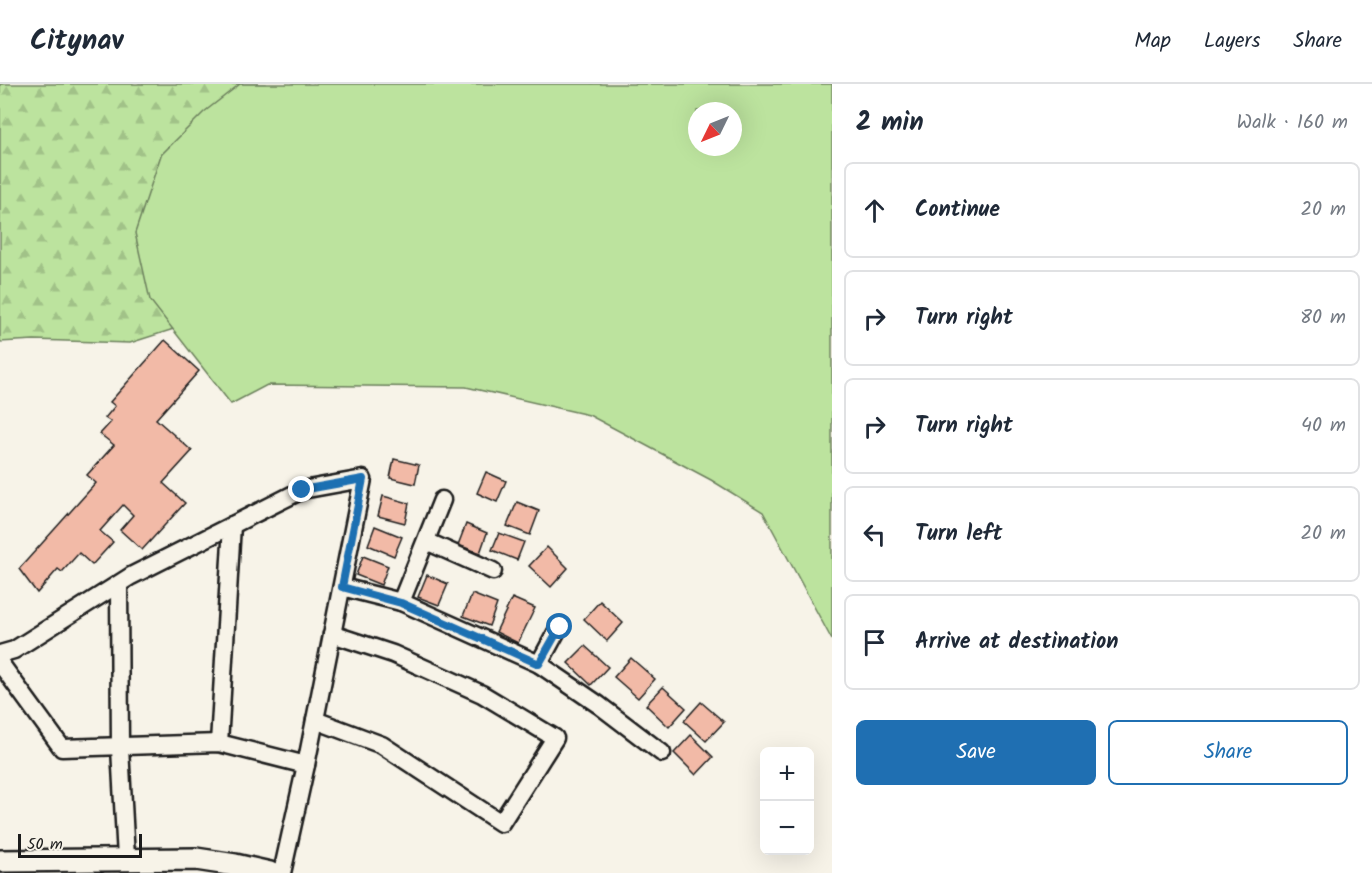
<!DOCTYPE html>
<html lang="en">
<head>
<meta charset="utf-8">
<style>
	:root { --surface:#fff; --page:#f6f6f7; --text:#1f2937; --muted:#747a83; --line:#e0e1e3; --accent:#1f6fb2 }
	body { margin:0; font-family:Kalam,sans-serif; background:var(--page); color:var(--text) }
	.controls { position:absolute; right:18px; bottom:18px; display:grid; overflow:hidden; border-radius:9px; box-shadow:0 6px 24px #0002 }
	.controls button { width:54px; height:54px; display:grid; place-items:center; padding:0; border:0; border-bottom:2px solid var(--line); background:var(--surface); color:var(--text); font:30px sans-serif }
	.compass { position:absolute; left:688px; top:18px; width:54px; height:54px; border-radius:50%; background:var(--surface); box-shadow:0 6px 24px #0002; rotate:227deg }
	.scale { position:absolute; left:18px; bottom:15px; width:124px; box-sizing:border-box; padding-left:6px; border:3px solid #1c1c1c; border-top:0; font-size:16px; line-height:21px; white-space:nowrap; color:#1c1c1c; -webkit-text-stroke:4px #f7f3e8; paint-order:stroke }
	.stop { position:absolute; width:18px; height:18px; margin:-14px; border:4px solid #1f6fb2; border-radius:50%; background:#fff }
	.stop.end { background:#1f6fb2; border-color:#fff; box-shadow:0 2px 6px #0008 }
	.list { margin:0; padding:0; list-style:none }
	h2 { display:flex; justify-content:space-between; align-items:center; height:78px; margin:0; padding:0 24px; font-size:26px }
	h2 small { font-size:20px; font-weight:400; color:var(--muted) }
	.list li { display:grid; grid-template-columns:39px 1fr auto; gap:18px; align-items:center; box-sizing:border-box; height:96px; margin:0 12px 12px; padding:0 12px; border:2px solid var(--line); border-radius:9px }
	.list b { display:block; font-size:22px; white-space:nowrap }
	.list em { font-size:20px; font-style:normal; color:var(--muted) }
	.actions { display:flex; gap:12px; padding:18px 24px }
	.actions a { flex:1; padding:14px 0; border:2px solid var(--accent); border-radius:9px; text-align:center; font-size:21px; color:var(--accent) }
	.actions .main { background:var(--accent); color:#fff }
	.icon { flex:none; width:33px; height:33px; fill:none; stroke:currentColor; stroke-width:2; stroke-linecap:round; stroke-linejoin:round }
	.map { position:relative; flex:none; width:832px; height:789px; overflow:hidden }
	header { display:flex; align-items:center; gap:36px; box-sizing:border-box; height:84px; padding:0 30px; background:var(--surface); border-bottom:2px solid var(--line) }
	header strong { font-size:28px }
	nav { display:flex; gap:33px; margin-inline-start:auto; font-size:21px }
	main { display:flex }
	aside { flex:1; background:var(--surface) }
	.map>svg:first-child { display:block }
</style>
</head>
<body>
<header>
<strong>Citynav</strong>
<nav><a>Map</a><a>Layers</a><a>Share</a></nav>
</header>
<main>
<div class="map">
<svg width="832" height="789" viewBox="0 0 832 789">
	<defs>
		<pattern id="forest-firs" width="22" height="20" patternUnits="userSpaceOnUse" patternTransform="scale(1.5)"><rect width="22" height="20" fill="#bce39e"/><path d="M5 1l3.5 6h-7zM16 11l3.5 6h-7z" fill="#a1c288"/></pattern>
	</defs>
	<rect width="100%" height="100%" fill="#f7f3e8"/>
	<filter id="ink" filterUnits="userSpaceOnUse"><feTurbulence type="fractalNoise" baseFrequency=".0167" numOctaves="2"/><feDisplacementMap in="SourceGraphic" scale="12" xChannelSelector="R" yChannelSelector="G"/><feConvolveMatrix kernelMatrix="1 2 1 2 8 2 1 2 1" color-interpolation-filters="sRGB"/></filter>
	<g filter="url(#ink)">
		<polygon fill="url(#forest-firs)" stroke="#6c805d" stroke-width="1.5" points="0,0 266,0 249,221 130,259 34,256 0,258"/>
		<path fill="#bce39e" stroke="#6c805d" stroke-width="1.5" fill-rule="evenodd" d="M240 0H832V556L763 428 711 396 589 331 466 303 267 301 231 320 150 216 135 149 161 71 204 28ZM697 27H733V63H697Z"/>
		<g fill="#f2baa7" stroke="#1c1c1c" stroke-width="1.5">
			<polygon points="165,256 199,287 156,335 192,367 163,399 185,419 142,466 120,446 133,431 123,421 100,447 113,458 92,481 79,469 62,488 58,485 37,509 19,485 96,399 87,391 114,361 100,350 111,338 105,334 115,322 110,318"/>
			<polygon points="394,375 419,381 415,400 390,394"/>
			<polygon points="486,388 506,397 497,418 477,409"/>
			<polygon points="383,412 409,419 405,439 378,432"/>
			<polygon points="517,418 539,427 530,451 507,442"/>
			<polygon points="466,440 487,449 480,469 458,461"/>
			<polygon points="375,442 402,453 394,472 368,461"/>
			<polygon points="499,449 524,458 517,476 492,466"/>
			<polygon points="547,463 568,484 551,503 529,482"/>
			<polygon points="363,472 388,482 381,501 356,491"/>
			<polygon points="427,491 448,500 439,521 418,513"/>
			<polygon points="472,510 497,520 489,542 463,532"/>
			<polygon points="512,514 535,524 518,559 496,548"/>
			<polygon points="600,517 623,539 607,557 584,535"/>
			<polygon points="585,562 608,583 591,601 568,579"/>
			<polygon points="631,574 655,595 638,614 614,593"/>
			<polygon points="663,603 686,624 669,643 646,621"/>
			<polygon points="701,618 724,638 706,657 684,637"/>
			<polygon points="691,651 713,673 696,691 674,669"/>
		</g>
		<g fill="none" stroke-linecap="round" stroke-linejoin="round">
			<g stroke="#1c1c1c" stroke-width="21">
				<g id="minor">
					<polyline points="426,457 493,487"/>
					<polyline points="119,501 120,664 126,774"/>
					<polyline points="342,503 401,518 539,580 599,621 662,669"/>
					<polyline points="401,518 442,416"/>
					<polyline points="0,570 14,566 131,492 302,406 363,395 306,681 282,789"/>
					<polyline points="0,579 62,664 219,659 306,681"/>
					<polyline points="539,580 559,543"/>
					<polyline points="315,636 382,661 501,739 555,654 482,610 393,570 332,550"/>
					<polyline points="219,659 232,441"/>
				</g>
			</g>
			<g stroke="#1c1c1c" stroke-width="26">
				<polyline id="tertiary" points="0,777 196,775 235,781 270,789"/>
			</g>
			<use href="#minor" stroke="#f7f3e8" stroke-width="16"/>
			<use href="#tertiary" stroke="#f7f3e8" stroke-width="21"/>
		</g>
	</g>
	<g fill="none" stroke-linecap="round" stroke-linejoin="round" filter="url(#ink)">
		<polyline stroke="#1f6fb2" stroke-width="8" points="302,406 363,395 342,503 401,519 539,580 560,543"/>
	</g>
</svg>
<div class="controls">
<button>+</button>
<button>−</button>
</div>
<svg class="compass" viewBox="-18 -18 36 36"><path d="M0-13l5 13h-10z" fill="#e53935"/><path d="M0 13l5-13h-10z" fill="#747a83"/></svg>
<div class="scale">50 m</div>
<div class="stop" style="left:560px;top:543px"></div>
<div class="stop end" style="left:302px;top:406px"></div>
</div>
<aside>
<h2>2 min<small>Walk · 160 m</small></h2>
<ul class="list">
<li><svg class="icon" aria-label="ahead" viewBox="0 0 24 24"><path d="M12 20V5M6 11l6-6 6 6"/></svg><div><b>Continue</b></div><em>20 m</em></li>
<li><svg class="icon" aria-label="right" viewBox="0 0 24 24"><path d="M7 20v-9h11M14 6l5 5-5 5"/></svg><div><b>Turn right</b></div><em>80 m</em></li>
<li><svg class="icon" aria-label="right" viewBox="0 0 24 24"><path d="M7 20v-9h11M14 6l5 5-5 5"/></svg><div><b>Turn right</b></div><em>40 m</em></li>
<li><svg class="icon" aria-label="left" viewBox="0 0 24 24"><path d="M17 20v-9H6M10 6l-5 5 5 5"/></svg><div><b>Turn left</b></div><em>20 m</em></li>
<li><svg class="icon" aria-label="arrive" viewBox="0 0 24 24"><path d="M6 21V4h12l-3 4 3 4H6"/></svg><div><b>Arrive at destination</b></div></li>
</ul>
<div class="actions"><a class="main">Save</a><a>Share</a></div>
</aside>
</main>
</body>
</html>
